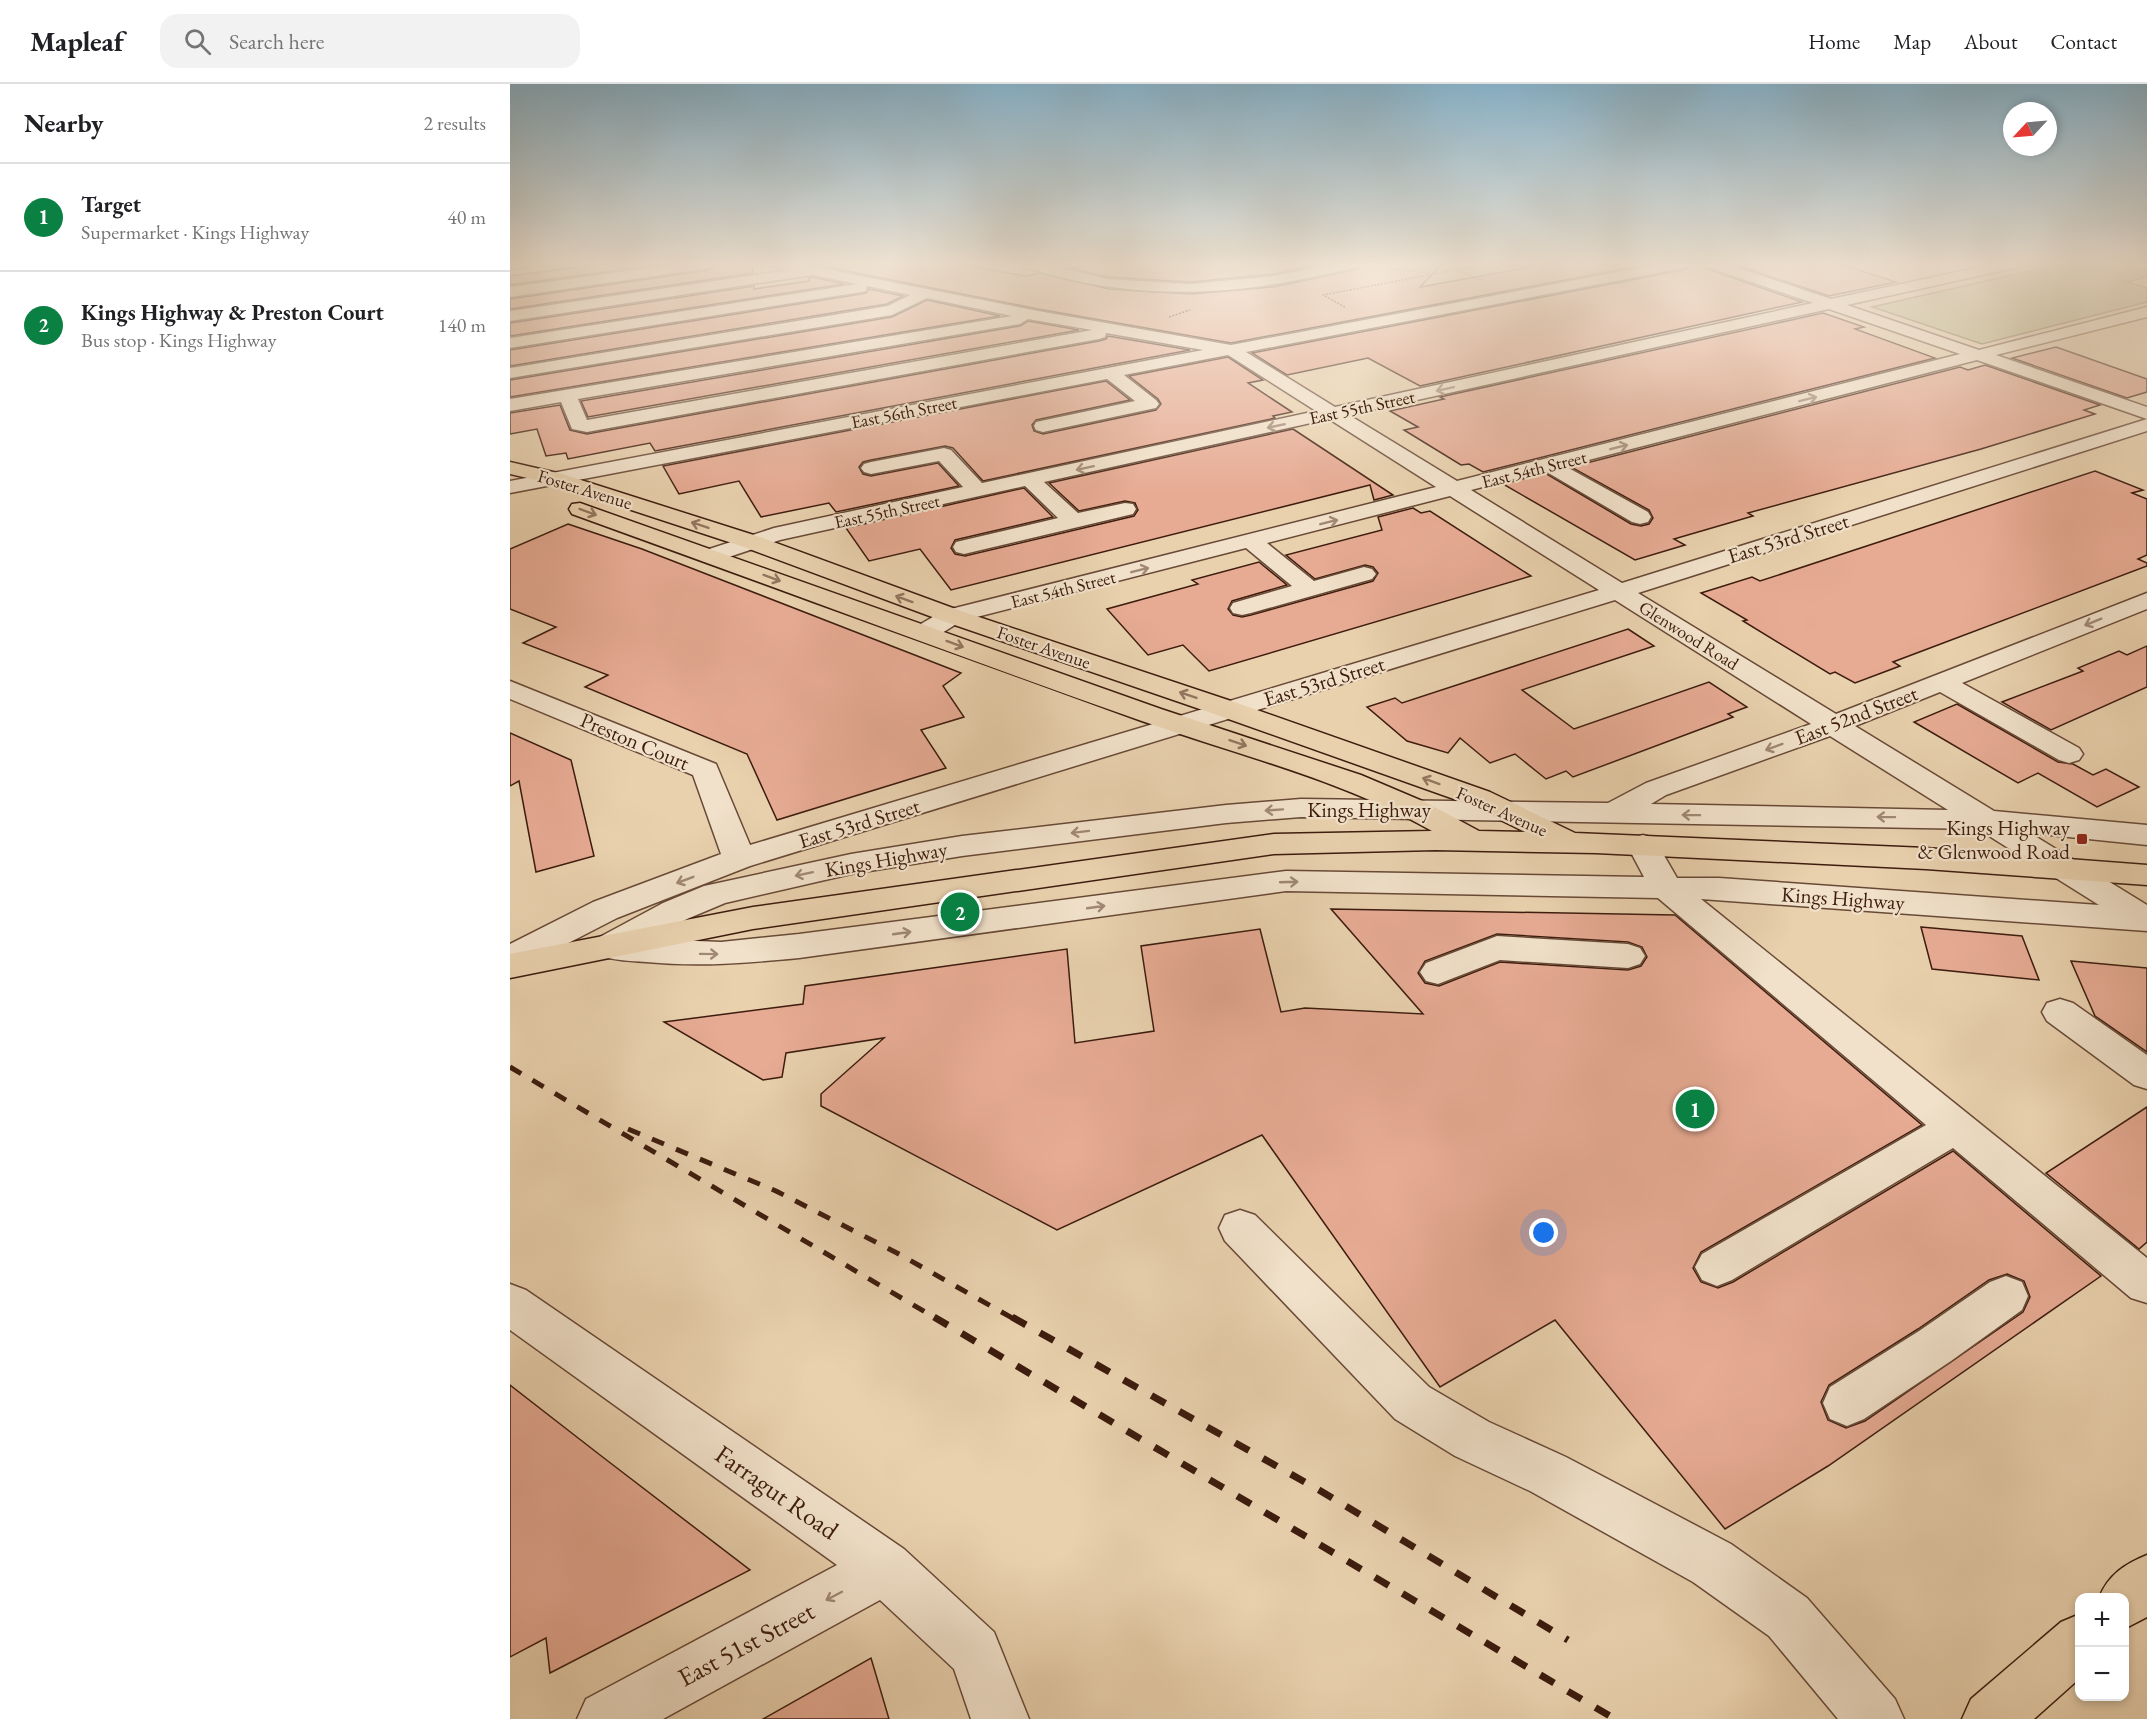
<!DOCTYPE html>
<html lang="en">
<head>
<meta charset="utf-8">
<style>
	:root { --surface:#fff; --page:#f2f2f2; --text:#202124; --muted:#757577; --line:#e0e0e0; --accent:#0b8043 }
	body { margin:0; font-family:"EB Garamond",serif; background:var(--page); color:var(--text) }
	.controls { position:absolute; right:18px; bottom:18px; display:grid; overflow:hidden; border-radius:12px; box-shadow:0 3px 9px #0003 }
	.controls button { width:54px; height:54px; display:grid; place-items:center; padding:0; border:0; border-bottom:2px solid var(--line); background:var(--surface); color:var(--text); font:30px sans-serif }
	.compass { position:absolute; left:1493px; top:18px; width:54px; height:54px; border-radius:50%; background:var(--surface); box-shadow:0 3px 9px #0003; rotate:244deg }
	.you { position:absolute; left:1034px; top:1149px; width:21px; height:21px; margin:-15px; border:4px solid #fff; border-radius:50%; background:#1a73e8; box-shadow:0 0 0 9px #1a73e833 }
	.badge { display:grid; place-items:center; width:39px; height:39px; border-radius:50%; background:var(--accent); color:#fff; font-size:20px; font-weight:700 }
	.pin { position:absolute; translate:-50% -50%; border:3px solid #fff; box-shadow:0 2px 6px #0006 }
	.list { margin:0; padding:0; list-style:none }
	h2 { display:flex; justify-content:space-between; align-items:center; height:78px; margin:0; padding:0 24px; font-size:26px }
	h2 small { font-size:20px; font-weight:400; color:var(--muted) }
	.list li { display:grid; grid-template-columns:39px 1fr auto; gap:18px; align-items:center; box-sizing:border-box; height:108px; padding:0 24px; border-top:2px solid var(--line) }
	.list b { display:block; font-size:22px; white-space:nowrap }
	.list p { margin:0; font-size:20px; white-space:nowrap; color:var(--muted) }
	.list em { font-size:20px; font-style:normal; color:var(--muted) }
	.icon { flex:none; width:33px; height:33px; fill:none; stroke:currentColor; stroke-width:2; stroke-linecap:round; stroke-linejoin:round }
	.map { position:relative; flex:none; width:1637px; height:1635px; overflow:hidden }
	header { display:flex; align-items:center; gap:36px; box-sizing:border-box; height:84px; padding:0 30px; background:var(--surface); border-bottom:2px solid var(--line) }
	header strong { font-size:28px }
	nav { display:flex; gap:33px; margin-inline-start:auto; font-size:21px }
	.search { width:420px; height:54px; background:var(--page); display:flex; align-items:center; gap:15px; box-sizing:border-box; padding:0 21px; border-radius:18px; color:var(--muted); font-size:22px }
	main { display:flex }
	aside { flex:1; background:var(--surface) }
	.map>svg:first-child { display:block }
</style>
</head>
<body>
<header>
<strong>Mapleaf</strong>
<div class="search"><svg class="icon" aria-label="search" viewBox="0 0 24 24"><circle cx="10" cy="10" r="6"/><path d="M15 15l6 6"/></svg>Search here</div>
<nav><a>Home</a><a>Map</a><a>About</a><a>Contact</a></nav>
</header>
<main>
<aside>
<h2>Nearby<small>2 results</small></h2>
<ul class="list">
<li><span class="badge">1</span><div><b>Target</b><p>Supermarket · Kings Highway</p></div><em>40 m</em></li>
<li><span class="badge">2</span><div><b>Kings Highway &amp; Preston Court</b><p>Bus stop · Kings Highway</p></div><em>140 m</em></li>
</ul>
</aside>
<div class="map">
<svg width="1637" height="1635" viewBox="0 0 1637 1635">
	<rect width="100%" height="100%" fill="#e9d1ae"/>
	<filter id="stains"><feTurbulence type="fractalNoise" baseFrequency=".00333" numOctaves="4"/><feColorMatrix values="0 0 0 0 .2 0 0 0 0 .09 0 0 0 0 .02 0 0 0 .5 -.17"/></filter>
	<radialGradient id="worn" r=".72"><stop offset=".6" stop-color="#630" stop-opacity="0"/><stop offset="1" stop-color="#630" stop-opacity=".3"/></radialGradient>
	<polygon fill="#baba88" stroke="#7c6b4b" stroke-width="1.5" points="1550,180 1615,180 1637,186 1637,193 1617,198 1637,204 1637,218 1472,260 1362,223"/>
	<g fill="#e7ab94" stroke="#3d1c0e" stroke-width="1.5" fill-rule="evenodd">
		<polygon points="92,180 153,180 0,201 0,192"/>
		<polygon points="208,180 242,180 243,189 0,225 0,215 199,186"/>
		<polygon points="301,180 449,180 515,192 530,189 599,205 681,210 763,203 848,185 851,180 932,180 910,203 1037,180 1140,180 721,259 528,225"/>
		<polygon points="590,180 735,180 741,183 760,180 814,180 764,190 680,198 597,193 562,184"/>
		<polygon points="1182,180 1194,180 1197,185 1292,218 910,302 858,274 777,291 742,269 1173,186"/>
		<polygon points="1223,180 1330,180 1386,198 1319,212"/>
		<polygon points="302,193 334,200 0,252 0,239 244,202 244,205 299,197 299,194"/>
		<polygon points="359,205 393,212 377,220 0,282 0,266 351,210 356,209"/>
		<polygon points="417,216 490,232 0,313 0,296 382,233"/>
		<polygon points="1313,229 1354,243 1345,245 1425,274 973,388 959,380 951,381 894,346 908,343 880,327 934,315 930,313"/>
		<polygon points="518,237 569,246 78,333 71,317 510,242"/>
		<polygon points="598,252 680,266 145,367 140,359 58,375 56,369 36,372 27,345 0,350 0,329 50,321 60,346 77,350 589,257 596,255"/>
		<polygon points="1546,263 1637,295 1637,308 1617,314 1502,274"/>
		<polygon points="718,273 753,296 738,299 782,328 763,332 765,334 473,397 443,364 435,362 361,376 353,378 349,383 353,390 361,392 428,379 449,402 326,428 319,419 251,433 229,397 169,410 153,382 596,297 620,316 526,336 522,341 524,347 533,350 646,326 651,320 648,315 619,292"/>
		<polygon points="1475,281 1590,321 1574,326 1585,330 1471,365 1238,429 1243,432 1164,455 1175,461 1125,476 993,400 1035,389 1121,440 1131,442 1139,440 1143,434 1139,426 1061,383 1450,283 1458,286"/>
		<polygon points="783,345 883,411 864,416 860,401 441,506 410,465 359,477 336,444 514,404 543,433 445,456 441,464 445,470 455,472 624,432 628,426 625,419 615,417 569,427 539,399"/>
		<polygon points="1585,387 1633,406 1622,409 1637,415 1637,471 1628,475 1637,479 1637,482 1383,578 1390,582 1345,599 1325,588 1320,590 1233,537 1237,536 1191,509 1242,493 1250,497"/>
		<polygon points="903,424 911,429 920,427 1021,492 699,587 673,561 638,571 597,525 688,500 682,496 749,478 777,501 722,517 718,525 723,531 732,533 741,531 863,497 868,489 863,483 855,481 805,495 776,471 872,446 868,433"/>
		<polygon points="58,440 132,465 451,589 433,602 454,633 411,646 436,684 267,736 237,670 75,603 98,591 13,559 46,543 0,525 0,465"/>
		<polygon points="1118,545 1144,562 1012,606 1064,645 1199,598 1237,623 1218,630 1223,633 1063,693 1056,687 1036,695 1005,670 980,679 950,654 938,669 897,657 857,623 885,614 892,619"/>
		<polygon points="1637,562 1637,603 1541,646 1492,618 1573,587 1568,584 1609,567 1617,571"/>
		<polygon points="1447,620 1548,678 1563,680 1583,691 1596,685 1629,703 1587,723 1528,689 1508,699 1404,638"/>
		<polygon points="0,649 61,676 84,772 26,788 9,697 0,702"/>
		<path d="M821 825 1165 831 1412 1041 1191 1168 1183 1184 1191 1198 1208 1204 1223 1198 1443 1067 1591 1192 1318 1382 1215 1445 1045 1236 930 1303 752 1051 547 1146 311 1022V1010L374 954 276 969 272 993 253 996 154 938 293 920 295 902 557 865 565 959 644 947 631 862 750 845 771 928 795 924 913 930ZM987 850 1118 858 1132 863 1137 873 1131 882 1118 886 990 878 929 902 915 899 908 889 915 877ZM1497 1190 1514 1197 1520 1213 1513 1228 1355 1337 1336 1344 1318 1336 1311 1318 1319 1301 1408 1245 1479 1196Z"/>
		<polygon points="1411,843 1512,852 1529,896 1422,885"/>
		<polygon points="1561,877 1637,884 1637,968 1585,932"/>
		<polygon points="1637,1023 1637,1158 1629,1165 1536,1089"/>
		<polygon points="0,1301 90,1371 240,1486 40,1589 36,1554 0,1573"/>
		<polygon points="361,1574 379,1635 253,1635"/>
	</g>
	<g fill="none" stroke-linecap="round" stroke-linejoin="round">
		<g stroke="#684936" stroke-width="3">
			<g id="minor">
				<polygon points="0,180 18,180 16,183 0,185"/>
				<polygon points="169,180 206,180 199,184 0,213 0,203"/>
				<path d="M262 180H290L528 227 721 261 1151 180H1180L1173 184 736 268 825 323 1303 219 1198 183 1196 180H1216L1321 215 1485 180H1511L1504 184 1337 221 1469 266 1637 223V233L1486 271 1637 323V335L1467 276 1055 382 1138 428 1141 433 1138 438 1130 440 1122 438 1035 387 961 406 1112 499 1637 335V347L1128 509 1326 630 1637 509V525L1452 599 1569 664 1573 670 1569 676 1559 679 1549 676 1430 608 1345 642 1484 727 1637 741V761L1520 749 1637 821V847L1191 815 1637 1174V1219L1621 1214 1443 1064 1222 1196 1207 1202 1192 1196 1185 1183 1192 1170 1416 1041 1148 814 776 807 289 874C236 879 190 883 136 878 119 877 102 876 86 871L81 863 86 855 153 819 194 802 341 770 452 752 716 721 791 715 1098 719 1136 699 1301 640 1105 516 240 782 107 834 12 883 0 887V860L83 818 211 770 183 691 0 615V597L206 680 240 761 1089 506 940 412 757 459 804 497 854 483 862 485 866 490 862 495 741 529 732 531 723 529 720 524 723 519 782 502 736 464 451 537C436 546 422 559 404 554L400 549 404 544 433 527 926 403 819 335 534 398 568 429 615 419 623 420 626 425 623 430 454 470 446 468 443 463 446 458 548 434 515 402 270 456 201 479 193 477 190 472 193 467 264 444 453 403 429 377 361 390 354 388 351 384 354 380 361 378 434 364 441 366 472 399 806 327 718 271 614 291 646 316 649 320 646 324 533 348 526 346 524 342 526 338 625 317 597 295 0 409V397L693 266 596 249 595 253 589 255 77 348 62 345 51 318 0 327V315L502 232 417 214 382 231 0 294V284L378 222 400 211 357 202 356 207 351 208 0 264V254L347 200 302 191 0 237V227L279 186 264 183ZM1319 225 1450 270 947 397 839 331ZM518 235 582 246 77 336 68 315 510 240ZM1320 652 1438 726 1141 720 1156 711ZM791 733 1468 745 1589 821 1209 794H1167L1144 754 1133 751 1122 754 1117 761 1134 793 776 787 289 850 211 858 140 855 177 835 215 819 341 790 452 772 716 739Z"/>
				<path d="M513 180H534L597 195 680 200 764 192 825 180H849L847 183C731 212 630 220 515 183Z"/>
				<polygon points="987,852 1118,860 1130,864 1135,872 1130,880 1118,884 990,876 928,900 916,897 910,888 916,879"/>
				<polygon points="1550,915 1563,919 1637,971 1637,1005 1624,1001 1537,937 1532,928 1537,919"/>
				<polygon points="730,1126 745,1131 919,1303 979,1338 1056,1373 1221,1460 1297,1514 1385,1615 1394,1635 1328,1635 1259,1552 1183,1498 1020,1407 945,1372 885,1335 715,1157 709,1144 715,1131"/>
				<polygon points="1496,1192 1512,1198 1518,1212 1512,1226 1441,1277 1354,1335 1337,1342 1320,1335 1313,1319 1320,1303 1409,1247 1480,1198"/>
				<polygon points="0,1200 16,1206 394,1465 484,1548 519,1635 461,1635 444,1585 370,1516 153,1635 67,1635 76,1615 327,1481 0,1246"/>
			</g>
		</g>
		<g stroke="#3d1c0e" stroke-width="3">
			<g id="major">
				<path d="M0 378 52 390 250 453 451 527 730 620 980 708 1065 749 1416 764 1637 781V801L1416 785 1086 769 925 766 764 770 243 845 0 894V870L243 823 764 750 922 747C831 695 727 671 629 636 440 569 251 498 62 430L59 425 62 420 70 419 651 625 851 691 917 719 969 747 1015 748 958 720 710 632 433 537 234 463 39 399 0 390Z"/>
				<path d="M1637 1471V1533L1614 1545V1514H1589C1598 1491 1615 1480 1637 1471Z"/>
				<polygon points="1570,1530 1570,1594 1524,1635 1452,1635 1461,1615 1551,1538"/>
			</g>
		</g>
		<g stroke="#3d1c0e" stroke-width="1.5" stroke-dasharray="2 1.5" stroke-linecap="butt">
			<polyline points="462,180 497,180"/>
			<polyline points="935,180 945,181"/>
			<polyline points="1005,180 1021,187"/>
			<polyline points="862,183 920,189"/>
			<polyline points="947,186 971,196"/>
			<polyline points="949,186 982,180"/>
			<polyline points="410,187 429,180"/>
			<polyline points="942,187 947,180"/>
			<polyline points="835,223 813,211 940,187"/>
			<polyline points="659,233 680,226"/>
		</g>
		<use href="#minor" fill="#f1e1ca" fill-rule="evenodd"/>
		<use href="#major" fill="#e9d1ae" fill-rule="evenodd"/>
		<g stroke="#3d1c0e" stroke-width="5" stroke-dasharray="13 13" stroke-linecap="butt">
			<polyline points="0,983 427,1235"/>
			<polyline points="118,1045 266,1107 387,1169 504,1235"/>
		</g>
		<g stroke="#3d1c0e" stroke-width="7" stroke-dasharray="16 16" stroke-linecap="butt">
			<polyline points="424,1233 1105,1635"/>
			<polyline points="502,1233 809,1406 1058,1556"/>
		</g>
	</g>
	<defs><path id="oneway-shaft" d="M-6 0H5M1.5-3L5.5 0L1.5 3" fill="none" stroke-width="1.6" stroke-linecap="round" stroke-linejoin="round" transform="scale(1.5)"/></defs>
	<g stroke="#a08875">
		<use href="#oneway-shaft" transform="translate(935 305) rotate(168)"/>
		<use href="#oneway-shaft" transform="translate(1298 315) rotate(-14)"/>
		<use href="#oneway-shaft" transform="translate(766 342) rotate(168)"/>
		<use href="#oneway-shaft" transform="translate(1109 363) rotate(-14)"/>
		<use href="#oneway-shaft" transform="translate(575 384) rotate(168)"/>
		<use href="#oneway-shaft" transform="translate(819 438) rotate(-14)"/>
		<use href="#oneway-shaft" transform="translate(630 486) rotate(-14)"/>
		<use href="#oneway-shaft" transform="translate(1583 538) rotate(158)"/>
		<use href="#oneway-shaft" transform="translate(1264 663) rotate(160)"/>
		<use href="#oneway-shaft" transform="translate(764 726) rotate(176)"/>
		<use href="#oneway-shaft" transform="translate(1181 731) rotate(-179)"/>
		<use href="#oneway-shaft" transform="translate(1376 733) rotate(-179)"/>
		<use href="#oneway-shaft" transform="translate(570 748) rotate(173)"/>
		<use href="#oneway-shaft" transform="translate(294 790) rotate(168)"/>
		<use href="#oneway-shaft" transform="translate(175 796) rotate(159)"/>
		<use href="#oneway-shaft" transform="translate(779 798) rotate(-2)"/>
		<use href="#oneway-shaft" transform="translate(586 823) rotate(-8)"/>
		<use href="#oneway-shaft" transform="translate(392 849) rotate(-8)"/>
		<use href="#oneway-shaft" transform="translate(199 870) rotate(1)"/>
		<use href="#oneway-shaft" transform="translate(324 1512) rotate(152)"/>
	</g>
	<g stroke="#93765e">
		<use href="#oneway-shaft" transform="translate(78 428) rotate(20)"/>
		<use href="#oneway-shaft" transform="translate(190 441) rotate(-162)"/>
		<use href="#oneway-shaft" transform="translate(262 494) rotate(20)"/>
		<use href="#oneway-shaft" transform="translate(394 515) rotate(-160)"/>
		<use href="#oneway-shaft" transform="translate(445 560) rotate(20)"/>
		<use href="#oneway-shaft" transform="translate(678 611) rotate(-161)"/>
		<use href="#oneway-shaft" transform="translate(728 659) rotate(19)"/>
		<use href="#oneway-shaft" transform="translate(921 697) rotate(-160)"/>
	</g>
	<linearGradient id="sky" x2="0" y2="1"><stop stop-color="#88b5ce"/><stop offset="0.44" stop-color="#f5eadb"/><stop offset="1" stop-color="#f5eadb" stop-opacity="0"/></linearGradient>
	<rect width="1637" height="409" fill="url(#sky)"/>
	<rect fill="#8f2418" stroke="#f1e1ca" stroke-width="2" x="1566" y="749" width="12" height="12" rx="3"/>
	<g text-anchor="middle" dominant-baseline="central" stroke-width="4.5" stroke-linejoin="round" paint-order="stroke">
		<g font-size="18" fill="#3d1c0e" stroke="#f1e1ca">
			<text transform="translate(852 323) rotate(-12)">East 55th Street</text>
			<text transform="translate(394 328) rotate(-11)">East 56th Street</text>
			<text transform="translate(1024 385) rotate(-14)">East 54th Street</text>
			<text transform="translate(75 405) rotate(17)">Foster Avenue</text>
			<text transform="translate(377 427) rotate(-12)">East 55th Street</text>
			<text transform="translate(553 505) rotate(-14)">East 54th Street</text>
			<text transform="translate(1179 551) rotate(32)">Glenwood Road</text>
			<text transform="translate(534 563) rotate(19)">Foster Avenue</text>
			<text transform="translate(992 727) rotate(24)">Foster Avenue</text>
		</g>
		<g font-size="21" fill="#3d1c0e" stroke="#f1e1ca">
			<text transform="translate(1278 454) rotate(-17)">East 53rd Street</text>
			<text transform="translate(814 597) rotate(-17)">East 53rd Street</text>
			<text transform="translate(1346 631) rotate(-21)">East 52nd Street</text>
			<text transform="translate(125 657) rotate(23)">Preston Court</text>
			<text x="859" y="725">Kings Highway</text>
			<text transform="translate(349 739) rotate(-17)">East 53rd Street</text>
			<text transform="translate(376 775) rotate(-10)">Kings Highway</text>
			<text transform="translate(1333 814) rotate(4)">Kings Highway</text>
		</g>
		<g font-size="21" fill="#3d1c0e" stroke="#f1e1ca" text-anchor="end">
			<text x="1560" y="743">Kings Highway<tspan x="1560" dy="24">&amp; Glenwood Road</tspan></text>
		</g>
		<g font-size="26" fill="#3d1c0e" stroke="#f1e1ca">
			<text transform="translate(267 1408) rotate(35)">Farragut Road</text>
			<text transform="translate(236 1560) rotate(-28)">East 51st Street</text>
		</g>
	</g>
	<rect width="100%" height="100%" filter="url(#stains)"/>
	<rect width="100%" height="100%" fill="url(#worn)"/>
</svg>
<div class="controls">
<button>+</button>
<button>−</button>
</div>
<svg class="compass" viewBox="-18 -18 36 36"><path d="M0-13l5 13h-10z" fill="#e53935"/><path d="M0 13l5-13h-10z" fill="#757577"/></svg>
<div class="you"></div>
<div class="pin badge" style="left:1185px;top:1025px">1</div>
<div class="pin badge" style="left:450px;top:828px">2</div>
</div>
</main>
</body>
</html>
